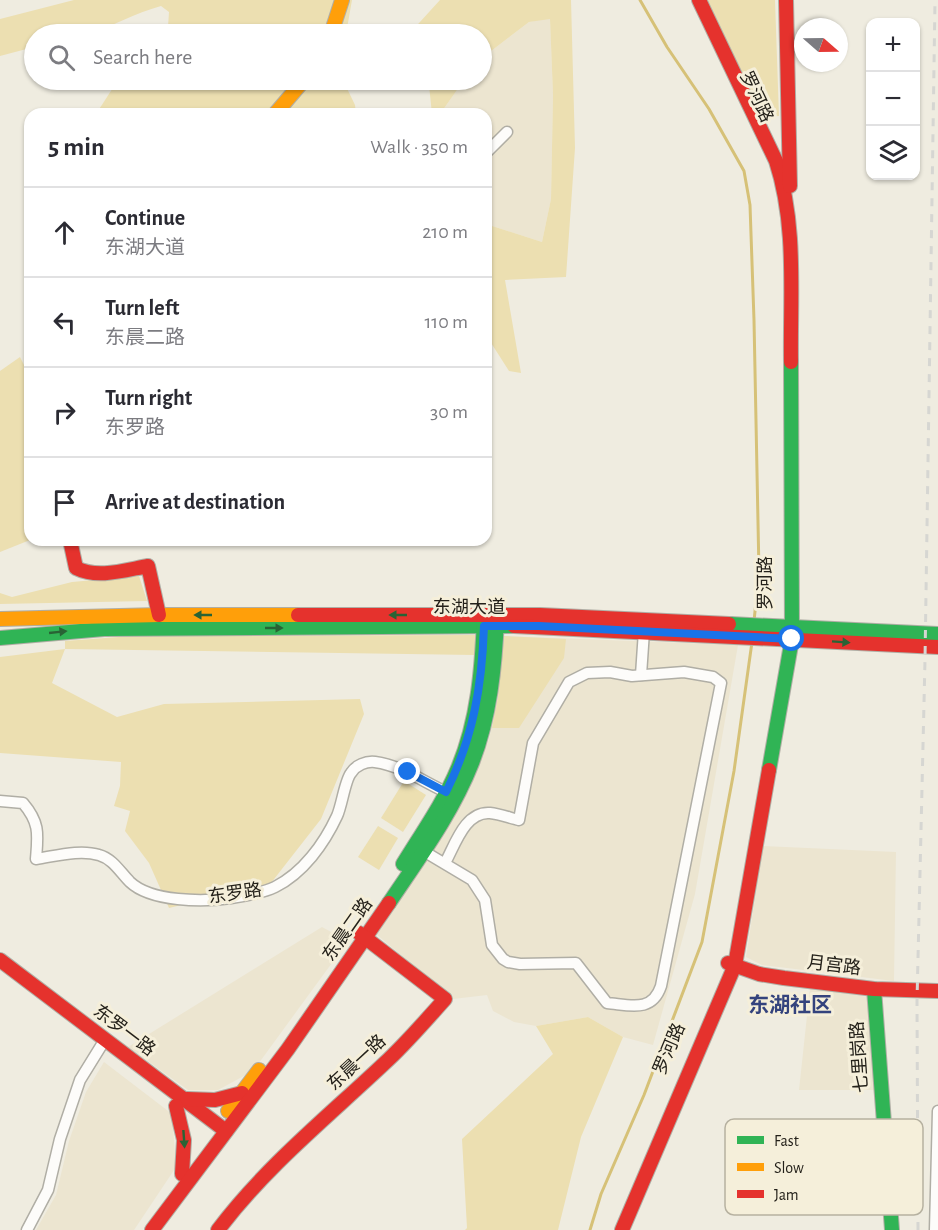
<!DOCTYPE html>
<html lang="en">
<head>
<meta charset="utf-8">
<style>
	:root { --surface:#fff; --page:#f2f2f3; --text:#2b2b33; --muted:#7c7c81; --line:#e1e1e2 }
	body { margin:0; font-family:"Alegreya Sans","Noto Sans SC",sans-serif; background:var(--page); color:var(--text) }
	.controls { position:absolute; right:18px; top:18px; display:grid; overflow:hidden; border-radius:12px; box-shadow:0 2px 4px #0004 }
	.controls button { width:54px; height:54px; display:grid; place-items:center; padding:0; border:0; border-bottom:2px solid var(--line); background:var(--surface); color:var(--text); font:30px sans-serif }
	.compass { position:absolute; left:794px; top:18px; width:54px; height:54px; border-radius:50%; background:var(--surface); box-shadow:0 2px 4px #0004; rotate:110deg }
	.stop { position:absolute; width:18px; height:18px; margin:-14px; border:4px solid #1a73e8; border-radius:50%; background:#fff }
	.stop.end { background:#1a73e8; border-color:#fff; box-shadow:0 2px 6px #0008 }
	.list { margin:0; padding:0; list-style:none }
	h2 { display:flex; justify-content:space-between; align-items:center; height:78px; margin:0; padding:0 24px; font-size:26px }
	h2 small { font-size:20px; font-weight:400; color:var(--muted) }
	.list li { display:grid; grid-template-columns:39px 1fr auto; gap:18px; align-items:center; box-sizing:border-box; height:90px; padding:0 24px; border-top:2px solid var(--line) }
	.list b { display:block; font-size:22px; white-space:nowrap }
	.list p { margin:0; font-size:20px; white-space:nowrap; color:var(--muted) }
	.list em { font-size:20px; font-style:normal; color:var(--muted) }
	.icon { flex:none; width:33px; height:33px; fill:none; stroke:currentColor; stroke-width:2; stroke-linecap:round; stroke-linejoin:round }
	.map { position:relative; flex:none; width:938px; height:1230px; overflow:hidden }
	.search { position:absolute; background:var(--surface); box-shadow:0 2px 4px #0004; left:24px; top:24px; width:468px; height:66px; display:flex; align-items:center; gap:15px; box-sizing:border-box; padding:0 21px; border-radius:33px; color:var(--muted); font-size:22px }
	.panel { position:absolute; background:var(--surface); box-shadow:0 2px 4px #0004; left:24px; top:108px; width:468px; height:438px; border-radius:18px }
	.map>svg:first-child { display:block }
</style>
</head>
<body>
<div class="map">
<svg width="938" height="1230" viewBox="0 0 938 1230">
	<rect width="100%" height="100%" fill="#efece0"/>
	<g fill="#ece5d0">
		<polygon points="550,18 553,95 551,199 542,242 486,224 486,114 440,114 464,80 482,80 482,58 529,22"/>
		<polygon points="504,636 738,645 695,894 653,1045 623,1037 588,1017 536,1026 514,1022 493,1011 487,995 453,999 376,934 424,859 446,830 469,790 489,739 498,697"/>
		<polygon points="763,846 896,852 894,981 762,965 746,957"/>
		<polygon points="322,927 348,941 253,1071 218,1090 188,1090 128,1047"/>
		<polygon points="810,988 869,997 875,1090 799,1090"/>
		<polygon points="104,1062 172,1114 176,1167 134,1230 36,1230 56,1195 69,1141 86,1092"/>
	</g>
	<g fill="#ecdfb1">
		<path d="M74 0H352L346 34H158L168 27 169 12 161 6C135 13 112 27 86 34 71 37 51 34 34 34V47L0 56V19Z"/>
		<polygon points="440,0 571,0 575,148 566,277 505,280 521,373 509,371 486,335 486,224 542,242 551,199 553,95 550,19 529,22 482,58 482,34 409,34"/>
		<polygon points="706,0 775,0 779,116 764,117"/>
		<polygon points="118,80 343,80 355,105 356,114 96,114"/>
		<polygon points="389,80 464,80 440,114 432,114 429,85 391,89"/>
		<polygon points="20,357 30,377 30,540 0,552 0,371"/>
		<polygon points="139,576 147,601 0,604 0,593 12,597 72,582"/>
		<polygon points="475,635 475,655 65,649 52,683 117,717 164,704 360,699 364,714 321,819 271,883 169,908 149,863 125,831 130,811 114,806 120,786 121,762 0,753 0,657 65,649 65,641 132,636"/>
		<polygon points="504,636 566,639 564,658 519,728 492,728 498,697"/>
		<polygon points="404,781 426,795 403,832 381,818"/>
		<polygon points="378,826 398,838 379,870 358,857"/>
		<polygon points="588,1017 623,1037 581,1137 558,1230 465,1230 467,1228 462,1139 553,1054 536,1026"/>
	</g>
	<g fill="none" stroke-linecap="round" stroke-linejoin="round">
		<g stroke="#d6c177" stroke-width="3">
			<polyline points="640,0 667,47 709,109 744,171 750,205 754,320 759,573 754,621"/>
			<polyline points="590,1230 601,1194 644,1095 702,942 734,771 752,642"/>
		</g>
		<g stroke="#b0aea5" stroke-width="13">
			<g id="street">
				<polyline points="486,153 507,132"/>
				<polyline points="641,675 644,631"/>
				<path d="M0 801 23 803C40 823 38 834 36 859 56 856 80 849 99 855 113 859 120 872 130 882 151 902 203 902 231 898 244 896 263 893 275 887 303 873 324 844 337 816 342 805 345 780 351 773 356 765 366 761 375 762 403 766 425 783 450 794"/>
				<path d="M420 849 472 880 485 900 492 945 503 959 508 962 520 964 576 963 607 1003C630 1005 652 1013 661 986L721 683 713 677 684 672 632 676 610 672 587 673 569 682 533 743 519 820C510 818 500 814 490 813 465 811 455 845 445 863"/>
				<polyline points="27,1230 48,1190 60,1139 80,1080 101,1046"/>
				<polyline points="935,1230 938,1111"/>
			</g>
		</g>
		<g stroke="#b0aea5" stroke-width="16">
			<g id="fast">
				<polyline points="729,624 730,624"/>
				<polyline points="730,624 938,634"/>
				<polyline points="0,638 104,629 514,626"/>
				<polyline points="769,770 792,639 791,362"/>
				<path d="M403 864C422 833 444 802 458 768 478 720 482 669 484 618"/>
				<path d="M389 903C419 858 452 814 472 763 490 717 495 667 497 618"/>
				<polyline points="874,989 892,1230"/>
			</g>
		</g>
		<g stroke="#b0aea5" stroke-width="16">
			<g id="slow">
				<polyline points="331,34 342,0"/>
				<polyline points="275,114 304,80"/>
				<polyline points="0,619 159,615 298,615"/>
				<polyline points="228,1111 259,1070"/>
			</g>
		</g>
		<g stroke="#b0aea5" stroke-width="16">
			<g id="jam">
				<path d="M699 0 776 161C797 225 790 295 791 362"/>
				<polyline points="786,0 790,186"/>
				<path d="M70 540 76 568C98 579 125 570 148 566L159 615"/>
				<polyline points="298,615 540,615 729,624"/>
				<polyline points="514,626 938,647"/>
				<polyline points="0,960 226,1131"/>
				<polyline points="728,963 759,974 784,978 874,989 938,991"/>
				<polyline points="187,1099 215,1100 242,1093"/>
				<polyline points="176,1106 184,1140 182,1174"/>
				<polyline points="152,1230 288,1049 389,903"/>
				<path d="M218 1230C267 1165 330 1115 389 1059 409 1040 427 1019 445 999L359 933"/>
				<polyline points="622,1230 735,965 769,770"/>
			</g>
		</g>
		<use href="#street" stroke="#fdfcfa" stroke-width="10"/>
		<use href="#fast" stroke="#30b455" stroke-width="14"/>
		<use href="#slow" stroke="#ff9f0a" stroke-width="14"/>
		<use href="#jam" stroke="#e5322d" stroke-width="14"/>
		<polyline stroke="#d6d6d2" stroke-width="3" stroke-dasharray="8 8" stroke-linecap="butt" points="918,1230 917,1001 925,660 935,0"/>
	</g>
	<defs><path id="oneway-solid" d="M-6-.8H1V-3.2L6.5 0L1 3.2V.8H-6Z" transform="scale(1.5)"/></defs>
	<g fill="#296335">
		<use href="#oneway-solid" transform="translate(203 615) rotate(180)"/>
		<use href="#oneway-solid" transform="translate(398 615) rotate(180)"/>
		<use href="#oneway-solid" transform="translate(274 628)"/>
		<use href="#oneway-solid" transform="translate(58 632) rotate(-6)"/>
		<use href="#oneway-solid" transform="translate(841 642) rotate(4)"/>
		<use href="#oneway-solid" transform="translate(184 1139) rotate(86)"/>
	</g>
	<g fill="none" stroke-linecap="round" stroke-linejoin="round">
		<path stroke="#1a73e8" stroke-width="8" d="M408 772 446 792C473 738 482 687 484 626H539L792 639"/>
	</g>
	<g text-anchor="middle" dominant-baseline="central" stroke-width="6" stroke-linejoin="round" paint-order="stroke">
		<g font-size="18" fill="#24211a" stroke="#f5efda">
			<text transform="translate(756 97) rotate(65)">罗河路</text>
			<text transform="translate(766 583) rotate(-90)">罗河路</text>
			<text x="469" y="608">东湖大道</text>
			<text transform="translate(235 894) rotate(-8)">东罗路</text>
			<text transform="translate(348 930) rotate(-55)">东晨二路</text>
			<text transform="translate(834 966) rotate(7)">月宫路</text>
			<text transform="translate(124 1031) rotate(37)">东罗一路</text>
			<text transform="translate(670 1049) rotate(-67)">罗河路</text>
			<text transform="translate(860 1057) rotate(-94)">七里岗路</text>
			<text transform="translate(357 1063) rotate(-43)">东晨一路</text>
		</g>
		<g font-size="21" font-weight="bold" fill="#34437d" stroke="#f5efda">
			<text x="790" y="1005">东湖社区</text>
		</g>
	</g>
	<rect x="725" y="1119" width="198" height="96" rx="9" fill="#f5efda" stroke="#b6b1a0" stroke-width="1.5"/>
	<rect x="737" y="1136" width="27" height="8" fill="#30b455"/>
	<rect x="737" y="1163" width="27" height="8" fill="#ff9f0a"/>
	<rect x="737" y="1190" width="27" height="8" fill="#e5322d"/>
	<g font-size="16" fill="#24211a">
		<text x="774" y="1146">Fast</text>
		<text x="774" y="1173">Slow</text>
		<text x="774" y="1200">Jam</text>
	</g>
</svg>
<div class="controls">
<button>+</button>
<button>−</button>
<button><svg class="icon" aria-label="layers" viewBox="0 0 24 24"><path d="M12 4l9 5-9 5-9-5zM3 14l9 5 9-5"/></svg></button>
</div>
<svg class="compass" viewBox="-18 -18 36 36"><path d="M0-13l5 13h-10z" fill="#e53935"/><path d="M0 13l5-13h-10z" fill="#7c7c81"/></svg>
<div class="stop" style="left:792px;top:639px"></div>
<div class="stop end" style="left:408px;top:772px"></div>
<div class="search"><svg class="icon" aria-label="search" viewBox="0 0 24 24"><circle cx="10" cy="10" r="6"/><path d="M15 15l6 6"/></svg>Search here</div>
<section class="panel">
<h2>5 min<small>Walk · 350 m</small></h2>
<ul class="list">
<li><svg class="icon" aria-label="ahead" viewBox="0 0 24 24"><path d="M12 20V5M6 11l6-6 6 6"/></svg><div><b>Continue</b><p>东湖大道</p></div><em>210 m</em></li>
<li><svg class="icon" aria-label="left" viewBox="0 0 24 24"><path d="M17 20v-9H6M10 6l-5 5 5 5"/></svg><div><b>Turn left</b><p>东晨二路</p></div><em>110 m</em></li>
<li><svg class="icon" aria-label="right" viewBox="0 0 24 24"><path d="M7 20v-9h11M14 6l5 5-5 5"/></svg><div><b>Turn right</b><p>东罗路</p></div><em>30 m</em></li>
<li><svg class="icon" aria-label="arrive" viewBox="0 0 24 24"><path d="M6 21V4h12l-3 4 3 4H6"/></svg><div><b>Arrive at destination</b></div></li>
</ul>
</section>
</div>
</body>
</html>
